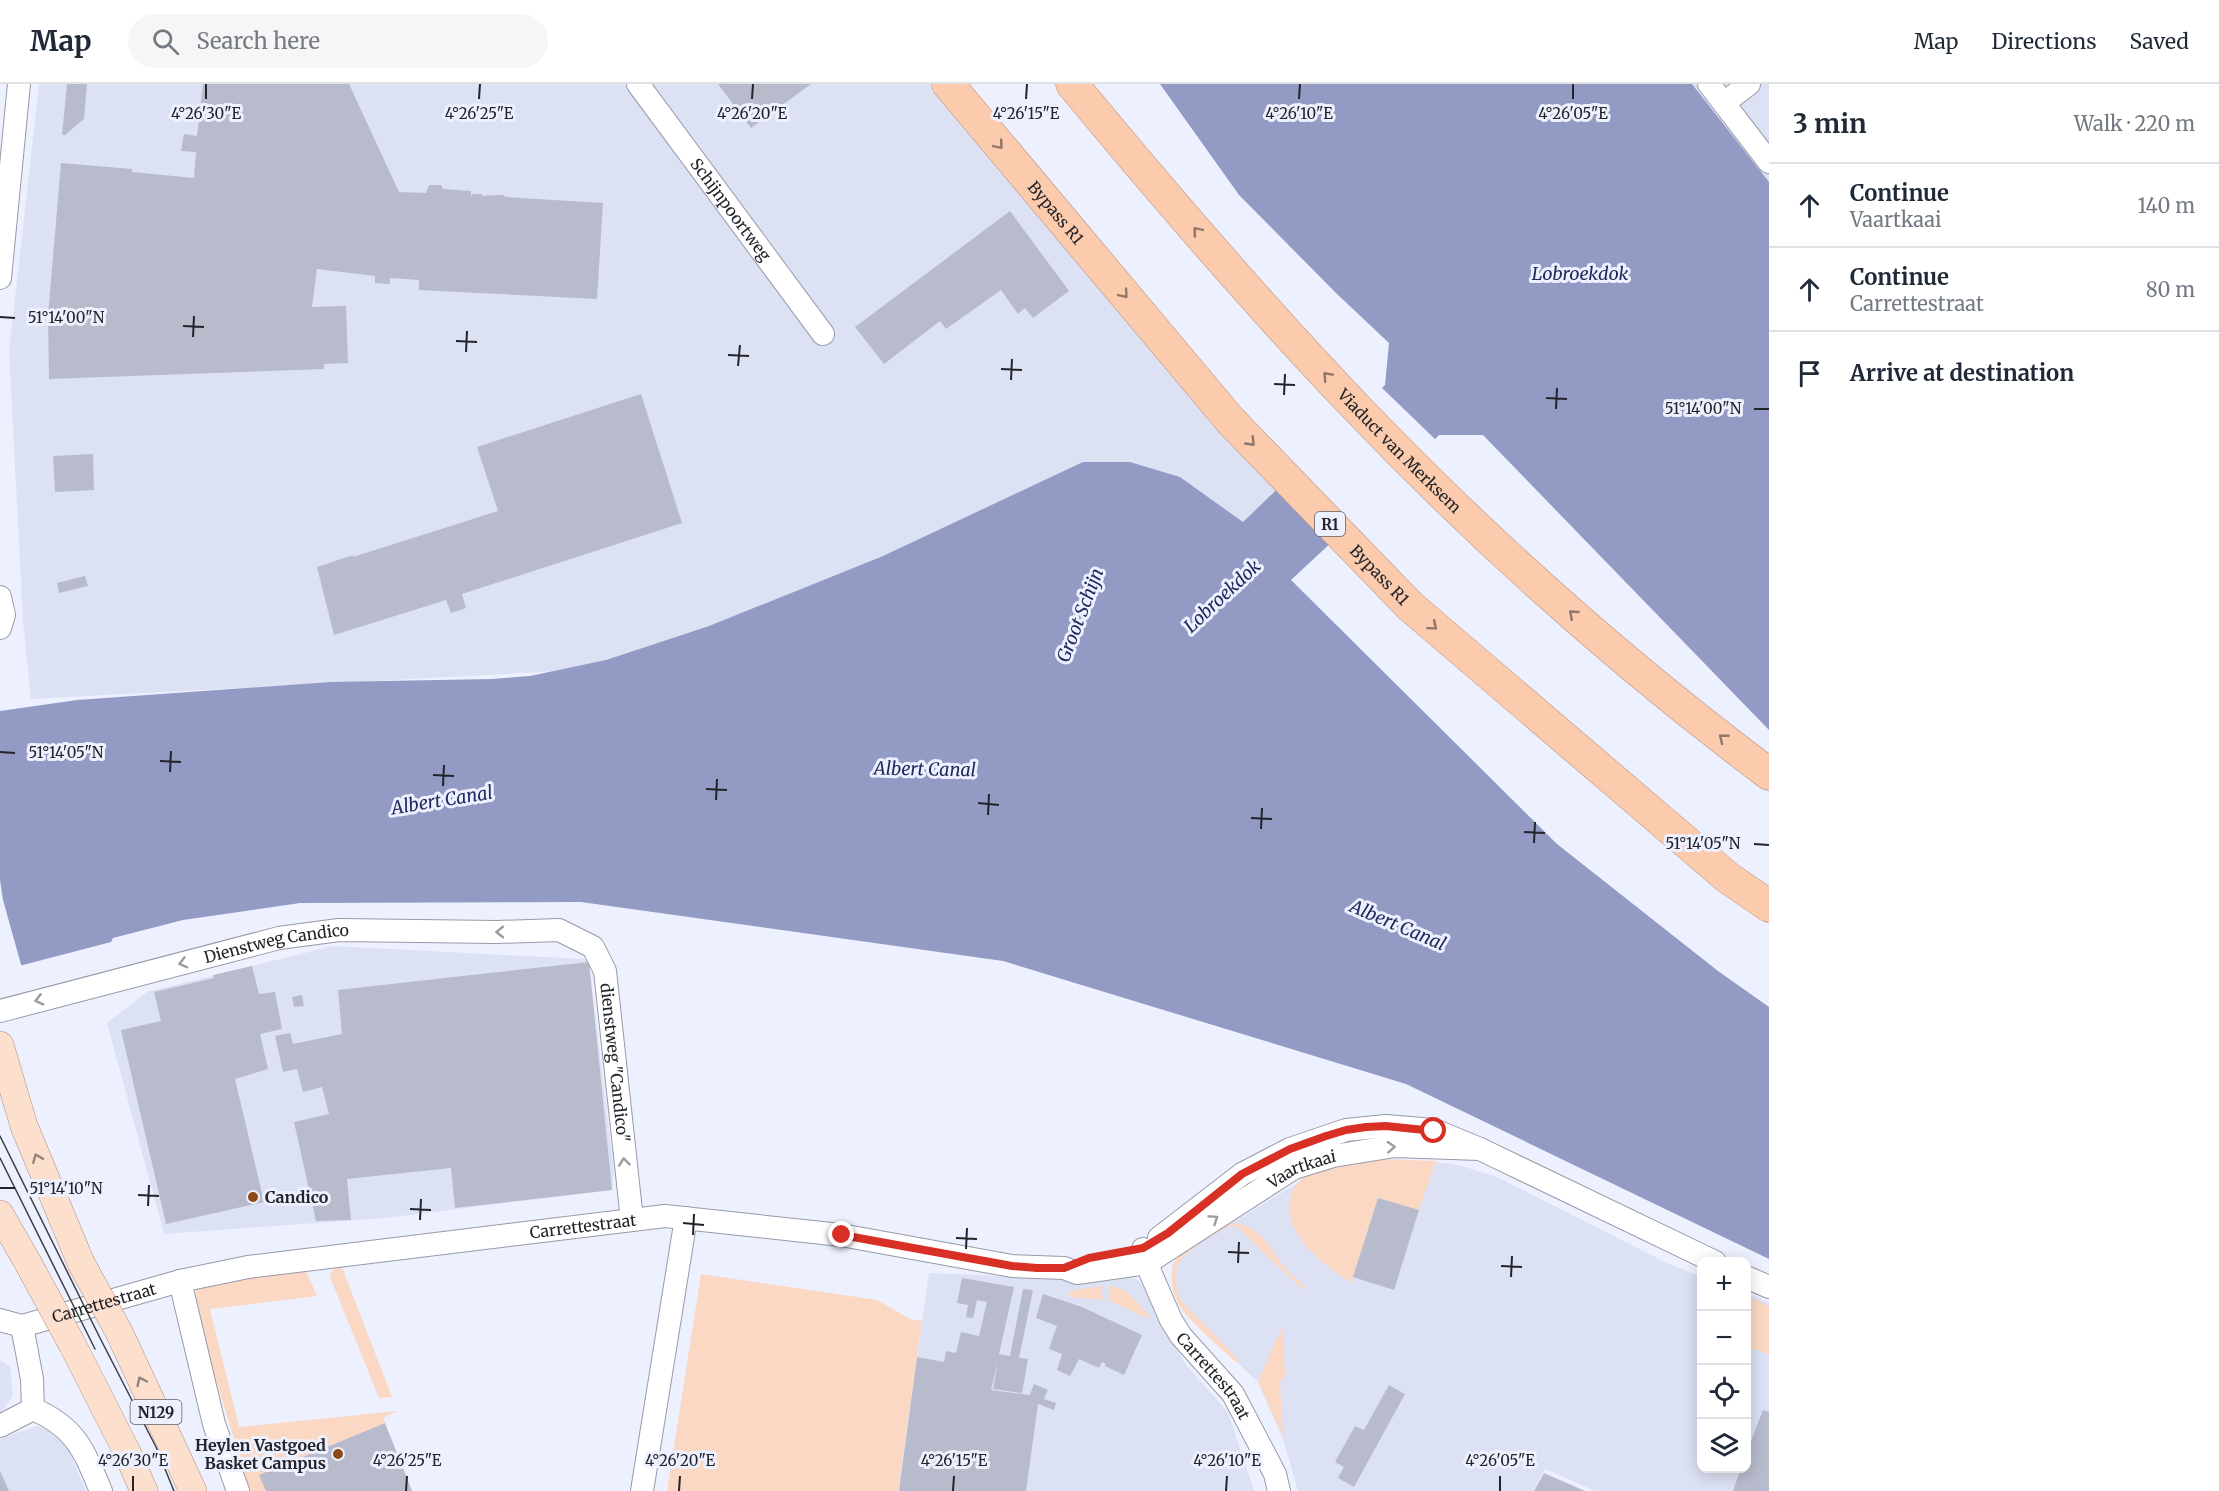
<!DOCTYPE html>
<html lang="en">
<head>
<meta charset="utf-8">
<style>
	:root { --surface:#fff; --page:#f6f6f7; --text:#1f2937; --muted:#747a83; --line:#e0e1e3 }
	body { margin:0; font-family:Merriweather,serif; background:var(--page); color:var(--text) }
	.controls { position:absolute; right:18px; bottom:18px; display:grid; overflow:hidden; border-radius:12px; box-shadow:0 3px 15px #0003 }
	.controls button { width:54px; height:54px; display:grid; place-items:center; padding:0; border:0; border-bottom:2px solid var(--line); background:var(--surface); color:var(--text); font:30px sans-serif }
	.stop { position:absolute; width:18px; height:18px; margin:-14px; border:4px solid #d93025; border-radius:50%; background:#fff }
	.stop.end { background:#d93025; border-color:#fff; box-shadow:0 2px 6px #0008 }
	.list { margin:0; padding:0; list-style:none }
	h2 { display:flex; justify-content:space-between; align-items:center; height:78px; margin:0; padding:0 24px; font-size:26px }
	h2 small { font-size:20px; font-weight:400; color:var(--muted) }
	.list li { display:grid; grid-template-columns:39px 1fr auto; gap:18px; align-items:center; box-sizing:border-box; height:84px; padding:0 24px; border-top:2px solid var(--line) }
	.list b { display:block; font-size:22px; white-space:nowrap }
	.list p { margin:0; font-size:20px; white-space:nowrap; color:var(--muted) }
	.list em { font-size:20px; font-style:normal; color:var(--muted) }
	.icon { flex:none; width:33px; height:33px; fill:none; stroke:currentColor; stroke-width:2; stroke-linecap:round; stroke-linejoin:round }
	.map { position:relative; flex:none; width:1769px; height:1407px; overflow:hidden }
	header { display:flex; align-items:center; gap:36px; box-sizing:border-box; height:84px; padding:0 30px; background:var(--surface); border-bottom:2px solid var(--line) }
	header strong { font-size:28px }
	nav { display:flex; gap:33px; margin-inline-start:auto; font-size:21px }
	.search { width:420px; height:54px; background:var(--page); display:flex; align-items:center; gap:15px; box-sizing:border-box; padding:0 21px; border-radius:33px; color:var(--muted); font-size:22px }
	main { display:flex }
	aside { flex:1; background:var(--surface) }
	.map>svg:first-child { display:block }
</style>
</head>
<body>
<header>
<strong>Map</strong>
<div class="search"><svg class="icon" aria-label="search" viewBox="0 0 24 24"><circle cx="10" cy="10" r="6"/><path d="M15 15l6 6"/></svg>Search here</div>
<nav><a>Map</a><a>Directions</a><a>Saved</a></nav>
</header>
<main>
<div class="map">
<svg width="1769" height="1407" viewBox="0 0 1769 1407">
	<rect width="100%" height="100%" fill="#edf0fe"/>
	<g fill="#dde1f4">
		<polygon points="39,0 958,0 1294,388 1243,438 1180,393 1130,378 883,472 709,542 606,576 561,587 31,615 23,537 9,267"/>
		<polygon points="1692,0 1769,0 1769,98"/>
		<polygon points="333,862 584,875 589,878 614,1088 612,1106 385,1134 164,1150 107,939 147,908"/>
		<polygon points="1418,1077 1454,1080 1495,1092 1667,1179 1701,1193 1702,1384 1746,1384 1747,1210 1769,1219 1769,1407 1595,1407 1545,1385 1533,1407 1298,1407 1283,1355 1258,1298 1182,1226 1176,1214 1172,1199 1172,1182 1180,1171 1304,1095"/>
		<polygon points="929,1189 1064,1195 1119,1189 1138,1196 1146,1205 1153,1224 1186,1281 1228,1328 1254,1407 898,1407"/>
		<polygon points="0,1276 10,1283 13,1312 0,1330"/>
		<polygon points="37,1342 50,1344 65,1358 86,1407 0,1407 0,1355"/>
	</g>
	<g fill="#fbd8c4">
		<path d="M1381 1075 1436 1077 1419 1126 1378 1114 1351 1199C1324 1181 1284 1152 1290 1115 1292 1105 1297 1097 1305 1093 1328 1080 1356 1078 1381 1075Z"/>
		<path d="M1230 1139C1264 1141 1268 1165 1287 1186 1292 1191 1299 1197 1305 1202L1303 1206 1236 1142H1229C1196 1164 1162 1171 1181 1217L1240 1277 1237 1279C1219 1262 1196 1244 1181 1224 1172 1211 1166 1184 1179 1172 1193 1159 1214 1149 1230 1139Z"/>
		<polygon points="340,1178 392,1313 379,1314 330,1193 336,1179"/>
		<polygon points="303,1180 317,1212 210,1225 239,1343 398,1327 383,1334 385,1339 260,1391 266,1407 250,1407 204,1257 196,1219 196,1201"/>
		<polygon points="701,1190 877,1216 910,1235 922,1237 898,1407 667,1407"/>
		<polygon points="1101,1202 1103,1216 1070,1213 1070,1207"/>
		<polygon points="1110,1202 1125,1206 1150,1232 1147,1234 1110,1217"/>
		<polygon points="1747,1212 1769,1222 1769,1271 1747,1262"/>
		<polygon points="1282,1242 1285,1292 1280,1298 1283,1353 1258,1298"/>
	</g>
	<polygon fill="#939bc4" points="1160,0 1692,0 1769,98 1769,646 1483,351 1439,351 1349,442 1291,496 1557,760 1718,887 1769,923 1769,1175 1406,1000 1003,877 581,818 300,819 183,836 113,854 111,858 0,887 0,627 77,616 331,598 493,595 530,592 606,576 709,542 883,472 1083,378 1130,378 1180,393 1243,438 1385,301 1389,259 1336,209 1239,111"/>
	<g fill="#edf0fe">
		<polygon points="1380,302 1437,357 1352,444 1292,386"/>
		<polygon points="0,796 3,816 22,884 0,890"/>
	</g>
	<g fill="#b8bbcb">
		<polygon points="67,0 87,0 84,35 65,51 62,51"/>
		<polygon points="203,0 349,0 399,108 426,109 429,101 441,101 443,105 471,107 471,112 473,110 482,110 482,112 493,111 495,113 495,111 504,111 505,113 603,119 597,215 419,206 419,196 390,194 390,200 375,199 375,192 317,185 312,223 346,222 348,279 324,280 324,285 49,295 48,232 61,79 132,85 132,88 194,94 196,68 181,67 184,50 197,52"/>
		<polygon points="718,0 811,0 751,44"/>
		<polygon points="1010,127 1069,207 1033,234 1025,224 1018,230 1001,206 946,245 940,237 884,280 855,243"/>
		<polygon points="641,310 682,439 462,510 466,524 451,529 446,516 334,551 317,483 353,471 353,473 498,427 477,363"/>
		<polygon points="93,370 94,406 55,408 53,372"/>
		<polygon points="85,492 88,502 59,509 57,499"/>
		<polygon points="589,878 612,1106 455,1124 451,1084 347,1095 351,1136 316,1137 294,1038 329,1030 322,1003 303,1008 297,985 283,988 275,952 290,949 293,960 342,950 338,906"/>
		<polygon points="252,882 259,910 275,908 282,945 260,950 268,985 235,995 264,1118 166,1140 121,946 161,937 154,908 214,894 213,891"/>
		<polygon points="302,911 304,922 294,923 292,913"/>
		<polygon points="1378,1114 1419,1126 1394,1206 1353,1193"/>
		<polygon points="962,1194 1014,1203 999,1270 1010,1272 1023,1205 1033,1206 1019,1274 1028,1275 1022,1309 993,1305 998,1277 991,1306 1030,1311 1034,1300 1048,1306 1044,1315 1056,1319 1054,1326 1038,1320 1026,1407 899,1407 917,1273 944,1278 946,1267 956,1269 961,1248 979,1252 987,1218 977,1216 973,1234 966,1233 968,1221 957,1219"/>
		<polygon points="1043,1210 1082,1223 1142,1251 1124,1291 1105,1282 1106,1280 1102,1278 1099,1284 1079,1275 1070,1292 1057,1286 1062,1270 1049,1265 1057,1242 1036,1234"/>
		<polygon points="1389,1301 1405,1310 1354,1403 1338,1394 1344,1383 1335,1378 1355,1342 1364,1346"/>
		<polygon points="1763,1326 1769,1328 1769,1407 1733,1407 1741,1384 1746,1384 1746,1370"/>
		<polygon points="385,1339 412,1407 266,1407 259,1391"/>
		<polygon points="0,1387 9,1407 0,1407"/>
		<polygon points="1544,1389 1585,1407 1534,1407"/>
	</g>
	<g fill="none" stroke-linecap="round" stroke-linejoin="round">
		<g stroke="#979aa9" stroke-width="24">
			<g id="minor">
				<path id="s1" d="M638 0 823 250"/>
				<polyline points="1709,0 1769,78"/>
				<polyline points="1724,19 1749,0"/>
				<polyline points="0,194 19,0"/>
				<polyline points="0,513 4,531 0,544"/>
				<path id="s2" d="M0 927 279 854 339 846 497 848 559 846 593 863 605 887 632 1136"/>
				<polyline points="1159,1154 1242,1090 1290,1065 1346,1046 1386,1042 1434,1046 1480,1065 1715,1178"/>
				<path id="s3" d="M1143 1165 1151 1190 1171 1236 1181 1252 1233 1310 1275 1390 1279 1407"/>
				<polyline points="1746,1193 1769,1203"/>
				<polyline points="180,1197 214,1340 238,1407"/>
				<path id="s4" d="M0 1236 22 1242 180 1197 248 1183 665 1132 841 1151 1012 1182 1064 1184 1077 1189 1147 1179 1294 1084 1333 1072 1395 1062 1480 1065"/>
				<polyline points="22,1242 32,1295 33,1325"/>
				<path d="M33 1325C76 1343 84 1367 101 1407"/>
				<polyline points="0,1342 33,1325"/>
				<polyline points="642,1407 686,1134"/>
			</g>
		</g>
		<g stroke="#b0907e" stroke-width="28">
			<g id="major">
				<polyline points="0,961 24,1042 81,1179"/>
				<polyline points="0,1130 28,1179"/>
				<polyline points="119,1248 193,1407"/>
				<polyline points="72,1260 126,1366 144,1407"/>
			</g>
		</g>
		<g stroke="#b0907e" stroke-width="33">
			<g id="highway">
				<path id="s5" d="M948 0 1230 336 1410 522 1727 793 1769 822"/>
				<path id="s6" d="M1072 0C1162 109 1255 217 1352 319 1479 452 1622 580 1769 690"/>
			</g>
		</g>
		<use href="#minor" stroke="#fff" stroke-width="22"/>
		<use href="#major" stroke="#fddfcd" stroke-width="27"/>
		<use href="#highway" stroke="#fccaac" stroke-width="32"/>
		<g stroke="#3f4047" stroke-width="1.5">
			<polyline points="0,1052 100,1254 156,1363 174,1407"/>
			<polyline points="0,1074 95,1265"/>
		</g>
		<g stroke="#b0907e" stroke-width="28" stroke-linecap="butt">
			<g id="major-bridge">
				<polyline points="28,1179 72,1260"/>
				<polyline points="81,1179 119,1248"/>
			</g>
		</g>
		<use href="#major-bridge" stroke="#fddfcd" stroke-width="27"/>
	</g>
	<defs><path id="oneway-chevron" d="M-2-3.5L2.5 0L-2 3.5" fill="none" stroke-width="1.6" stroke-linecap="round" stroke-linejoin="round" transform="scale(1.5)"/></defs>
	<g stroke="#90776b">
		<use href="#oneway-chevron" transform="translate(999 61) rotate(50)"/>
		<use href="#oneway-chevron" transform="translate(1197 147) rotate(-130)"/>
		<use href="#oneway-chevron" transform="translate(1124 210) rotate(50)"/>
		<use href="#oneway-chevron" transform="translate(1327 292) rotate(-133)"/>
		<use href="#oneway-chevron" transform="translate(1251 358) rotate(46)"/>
		<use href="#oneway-chevron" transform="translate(1573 530) rotate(-139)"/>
		<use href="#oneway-chevron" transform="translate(1433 542) rotate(40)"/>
		<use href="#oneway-chevron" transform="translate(1723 654) rotate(-142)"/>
	</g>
	<g stroke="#9c9c9f">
		<use href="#oneway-chevron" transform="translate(500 848) rotate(179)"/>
		<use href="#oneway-chevron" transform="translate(183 879) rotate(165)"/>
		<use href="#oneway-chevron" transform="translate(39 916) rotate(166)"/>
		<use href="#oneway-chevron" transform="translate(1391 1063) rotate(-3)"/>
		<use href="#oneway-chevron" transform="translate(624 1078) rotate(-96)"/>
		<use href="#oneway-chevron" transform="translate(1214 1135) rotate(-34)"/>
	</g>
	<g stroke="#90827c">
		<use href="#oneway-chevron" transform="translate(37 1074) rotate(-112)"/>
		<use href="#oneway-chevron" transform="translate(141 1297) rotate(-115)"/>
	</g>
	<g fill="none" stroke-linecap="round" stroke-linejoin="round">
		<polyline stroke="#d93025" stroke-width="8" points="842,1151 1012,1182 1037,1184 1064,1184 1089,1174 1143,1164 1168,1149 1242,1090 1290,1065 1326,1052 1346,1046 1366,1043 1386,1042 1434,1047"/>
	</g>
	<path fill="none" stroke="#23242a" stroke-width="2" d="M206 15V0M479 15 480 0M752 15 753 0M1026 15 1027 0M1299 15 1300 0M1573 15V0M0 233 15 234M183 242 204 243M193 253 194 232M456 257 477 258M466 268 467 247M728 271 749 272M738 282 740 261M1001 285 1022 286M1011 296 1012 275M1274 300 1295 301M1284 311 1285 290M1546 314 1567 315M1556 325 1557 304M1754 325H1769M0 668 15 669M160 677 181 678M170 688 171 667M433 691 454 692M443 702 444 681M706 705 727 706M716 716 717 695M978 719 999 721M988 731 989 710M1251 734 1272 735M1261 745 1262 724M1524 748 1545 749M1534 759 1535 738M1754 760 1769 761M0 1104H15M138 1111 159 1112M148 1122 149 1101M410 1125 431 1126M420 1136 421 1115M683 1139 704 1141M693 1151 694 1130M956 1154 977 1155M966 1165 967 1144M1228 1168 1249 1169M1238 1179 1239 1158M1501 1182 1522 1183M1511 1193 1512 1172M133 1407V1392M406 1407 407 1392M679 1407 680 1392M953 1407 954 1392M1226 1407 1227 1392M1500 1407V1392"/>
	<g fill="#8b4918" stroke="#edf0fe" stroke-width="2">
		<circle cx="253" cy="1113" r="6"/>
		<circle cx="338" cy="1370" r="6"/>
	</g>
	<g text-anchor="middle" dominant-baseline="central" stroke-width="6" stroke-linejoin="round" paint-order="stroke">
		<g fill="#edf0fe" stroke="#60616a" stroke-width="1.5">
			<rect x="1315" y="428" width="30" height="24" rx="4.5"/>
			<rect x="130.5" y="1316" width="51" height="24" rx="4.5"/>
		</g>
		<g font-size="15" font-weight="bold" fill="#23242a">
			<text x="1330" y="440">R1</text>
			<text x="156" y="1328">N129</text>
		</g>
		<g font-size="16" fill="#23242a" stroke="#edf0fe">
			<text stroke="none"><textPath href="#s1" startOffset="156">Schijnpoortweg</textPath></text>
			<text stroke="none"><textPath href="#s5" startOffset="168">Bypass R1</textPath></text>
			<text stroke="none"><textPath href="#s6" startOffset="492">Viaduct van Merksem</textPath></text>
			<text stroke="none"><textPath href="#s5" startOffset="654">Bypass R1</textPath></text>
			<text stroke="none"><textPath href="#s2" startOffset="285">Dienstweg Candico</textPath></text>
			<text stroke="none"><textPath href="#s2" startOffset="726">dienstweg "Candico"</textPath></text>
			<text stroke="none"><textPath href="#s4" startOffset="1346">Vaartkaai</textPath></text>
			<text stroke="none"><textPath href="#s4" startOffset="594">Carrettestraat</textPath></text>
			<text stroke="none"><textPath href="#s4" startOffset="108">Carrettestraat</textPath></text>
			<text stroke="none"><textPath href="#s3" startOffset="147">Carrettestraat</textPath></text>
		</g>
		<g font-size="16" font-weight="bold" fill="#23242a" stroke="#edf0fe" text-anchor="start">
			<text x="265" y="1113">Candico</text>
			<text x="326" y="1361" text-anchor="end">Heylen Vastgoed<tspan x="326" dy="18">Basket Campus</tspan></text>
		</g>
		<g font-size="18" font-style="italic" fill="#24285c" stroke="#edf0fe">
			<text x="1580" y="189">Lobroekdok</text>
			<text transform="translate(1222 512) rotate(-43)">Lobroekdok</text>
			<text transform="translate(1080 531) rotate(-69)">Groot Schijn</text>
			<text transform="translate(925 685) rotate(1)">Albert Canal</text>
			<text transform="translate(442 716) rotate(-9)">Albert Canal</text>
			<text transform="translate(1398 841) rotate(23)">Albert Canal</text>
		</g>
	</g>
	<g font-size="15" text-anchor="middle" fill="#23242a" stroke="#edf0fe" stroke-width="6" stroke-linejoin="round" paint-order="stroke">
		<text x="206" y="35">4°26'30"E</text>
		<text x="479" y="35">4°26'25"E</text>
		<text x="752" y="35">4°26'20"E</text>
		<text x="1026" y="35">4°26'15"E</text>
		<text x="1299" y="35">4°26'10"E</text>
		<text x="1573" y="35">4°26'05"E</text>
		<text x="66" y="239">51°14'00"N</text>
		<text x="1703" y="330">51°14'00"N</text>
		<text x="66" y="674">51°14'05"N</text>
		<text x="1703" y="765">51°14'05"N</text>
		<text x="66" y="1110">51°14'10"N</text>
		<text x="133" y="1382">4°26'30"E</text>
		<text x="407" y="1382">4°26'25"E</text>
		<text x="680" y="1382">4°26'20"E</text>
		<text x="954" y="1382">4°26'15"E</text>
		<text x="1227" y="1382">4°26'10"E</text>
		<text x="1500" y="1382">4°26'05"E</text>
	</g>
</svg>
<div class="controls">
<button>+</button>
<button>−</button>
<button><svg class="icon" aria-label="locate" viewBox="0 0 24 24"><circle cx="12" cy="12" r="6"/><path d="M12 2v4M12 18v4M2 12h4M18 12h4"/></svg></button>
<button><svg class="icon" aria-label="layers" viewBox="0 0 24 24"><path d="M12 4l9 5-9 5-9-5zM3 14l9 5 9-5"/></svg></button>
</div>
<div class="stop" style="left:1434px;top:1047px"></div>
<div class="stop end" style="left:842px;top:1151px"></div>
</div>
<aside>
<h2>3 min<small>Walk · 220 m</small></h2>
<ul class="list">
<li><svg class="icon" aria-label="ahead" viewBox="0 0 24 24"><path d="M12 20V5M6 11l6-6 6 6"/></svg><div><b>Continue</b><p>Vaartkaai</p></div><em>140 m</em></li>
<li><svg class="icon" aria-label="ahead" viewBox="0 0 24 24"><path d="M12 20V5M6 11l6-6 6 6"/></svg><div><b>Continue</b><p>Carrettestraat</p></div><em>80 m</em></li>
<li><svg class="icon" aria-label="arrive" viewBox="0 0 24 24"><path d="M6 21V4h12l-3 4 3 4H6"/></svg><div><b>Arrive at destination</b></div></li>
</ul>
</aside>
</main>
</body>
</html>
